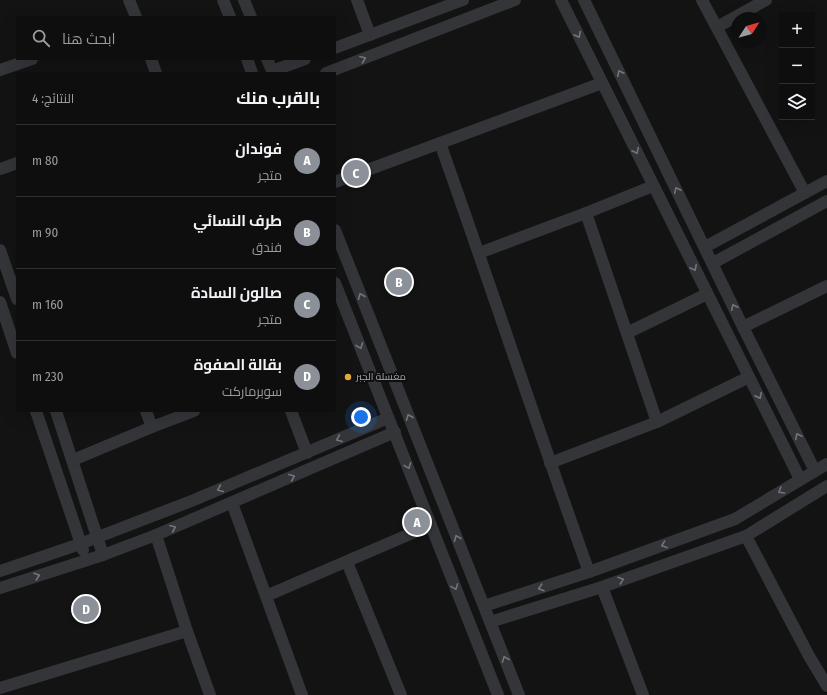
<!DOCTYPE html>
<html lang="ar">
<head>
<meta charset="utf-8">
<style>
	:root { --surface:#0e0e0f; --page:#171718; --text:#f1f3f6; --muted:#9b9c9e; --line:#2e2e2f; --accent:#8c9099 }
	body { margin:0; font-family:"Fira Sans Condensed",Cairo,sans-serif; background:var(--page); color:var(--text); direction:rtl }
	.controls { position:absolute; right:12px; top:12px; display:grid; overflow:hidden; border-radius:0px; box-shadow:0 4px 16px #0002 }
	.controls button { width:36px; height:36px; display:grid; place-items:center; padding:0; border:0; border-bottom:1px solid var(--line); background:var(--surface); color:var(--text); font:20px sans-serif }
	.compass { position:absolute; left:731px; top:12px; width:36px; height:36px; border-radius:50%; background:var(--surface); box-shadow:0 4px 16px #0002; rotate:54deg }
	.you { position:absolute; left:361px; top:417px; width:14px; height:14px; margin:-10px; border:3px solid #fff; border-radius:50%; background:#1a73e8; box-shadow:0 0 0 6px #1a73e833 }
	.badge { display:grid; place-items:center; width:26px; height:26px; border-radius:50%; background:var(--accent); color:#fff; font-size:13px; font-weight:700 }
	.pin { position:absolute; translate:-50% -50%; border:2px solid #fff; box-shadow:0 1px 4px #0006 }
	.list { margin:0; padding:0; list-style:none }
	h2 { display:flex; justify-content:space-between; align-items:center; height:52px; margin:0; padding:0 16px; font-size:17px }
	h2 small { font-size:13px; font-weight:400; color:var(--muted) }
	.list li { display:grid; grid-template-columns:26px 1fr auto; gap:12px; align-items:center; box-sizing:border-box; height:72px; padding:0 16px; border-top:1px solid var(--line) }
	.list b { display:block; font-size:15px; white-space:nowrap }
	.list p { margin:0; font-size:13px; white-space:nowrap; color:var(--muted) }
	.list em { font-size:13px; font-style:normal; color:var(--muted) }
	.icon { flex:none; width:22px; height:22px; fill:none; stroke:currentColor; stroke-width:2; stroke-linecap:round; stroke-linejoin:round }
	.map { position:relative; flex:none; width:827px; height:695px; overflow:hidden; direction:ltr }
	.search { position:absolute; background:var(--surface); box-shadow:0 4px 16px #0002; left:16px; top:16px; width:320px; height:44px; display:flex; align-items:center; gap:10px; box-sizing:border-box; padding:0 14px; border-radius:0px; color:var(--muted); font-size:15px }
	.panel { position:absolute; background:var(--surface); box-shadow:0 4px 16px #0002; left:16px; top:72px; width:320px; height:340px; border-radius:0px; direction:rtl }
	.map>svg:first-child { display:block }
</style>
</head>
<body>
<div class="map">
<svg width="827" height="695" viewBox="0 0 827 695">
	<rect width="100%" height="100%" fill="#131314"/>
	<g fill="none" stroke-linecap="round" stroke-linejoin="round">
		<g stroke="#343539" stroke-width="12">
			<polyline points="129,0 136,17"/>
			<polyline points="223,0 230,17"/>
			<polyline points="244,0 251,17"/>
			<polyline points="357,0 370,35"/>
			<polyline points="561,0 800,479"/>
			<polyline points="584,0 743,327 815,471"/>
			<polyline points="702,0 805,193"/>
			<polyline points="717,27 766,0"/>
			<polyline points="335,48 463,0"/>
			<polyline points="151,59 156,73"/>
			<polyline points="247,59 252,73"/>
			<polyline points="267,59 273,73"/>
			<polyline points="0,70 32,59"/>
			<polyline points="272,71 305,59"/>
			<polyline points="326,73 515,0"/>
			<path d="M440 143C491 286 538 430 589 572"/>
			<polyline points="0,169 17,163"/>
			<polyline points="335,182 602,83"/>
			<polyline points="586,213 657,422"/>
			<polyline points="335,230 519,695"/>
			<polyline points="705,247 827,181"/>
			<polyline points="0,250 17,299"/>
			<polyline points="479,253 586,213 653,186"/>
			<polyline points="713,263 827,201"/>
			<polyline points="335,283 498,695"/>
			<polyline points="0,302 17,353"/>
			<polyline points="743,327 827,286"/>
			<polyline points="627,333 707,294"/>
			<polyline points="36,411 83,550"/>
			<polyline points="56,411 103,555"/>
			<polyline points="291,411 307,453"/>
			<polyline points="152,427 194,411"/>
			<polyline points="73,460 152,427 146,411"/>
			<polyline points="550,463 657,422 749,377"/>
			<polyline points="232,503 302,695"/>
			<polyline points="156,535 187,631 210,695"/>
			<polyline points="746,536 809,656 827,686"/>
			<polyline points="347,562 401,695"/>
			<polyline points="0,571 80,544 194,500 388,418"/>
			<polyline points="602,587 643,695"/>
			<polyline points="0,588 103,555 156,535 395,432"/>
			<polyline points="266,596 431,525"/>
			<polyline points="484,606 589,572 735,519 827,464"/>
			<polyline points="490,622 602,587 746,536 827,486"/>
			<polyline points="0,688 187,631"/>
		</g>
	</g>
	<defs><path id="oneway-chevron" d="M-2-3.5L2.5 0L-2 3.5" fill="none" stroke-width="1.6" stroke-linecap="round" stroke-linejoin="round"/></defs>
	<g stroke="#72757d">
		<use href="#oneway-chevron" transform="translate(578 35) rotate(63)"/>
		<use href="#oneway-chevron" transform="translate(363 59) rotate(-21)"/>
		<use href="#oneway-chevron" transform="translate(620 73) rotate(-116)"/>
		<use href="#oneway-chevron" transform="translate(636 151) rotate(64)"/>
		<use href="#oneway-chevron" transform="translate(677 190) rotate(-116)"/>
		<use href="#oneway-chevron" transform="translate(694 268) rotate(63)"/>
		<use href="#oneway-chevron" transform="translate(361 296) rotate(-112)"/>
		<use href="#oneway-chevron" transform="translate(734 307) rotate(-115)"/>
		<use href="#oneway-chevron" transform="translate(360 346) rotate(68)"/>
		<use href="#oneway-chevron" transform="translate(759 396) rotate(63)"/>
		<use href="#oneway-chevron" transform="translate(409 417) rotate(-112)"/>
		<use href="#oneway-chevron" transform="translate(798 436) rotate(-117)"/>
		<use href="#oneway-chevron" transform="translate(339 439) rotate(157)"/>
		<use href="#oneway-chevron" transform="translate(408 466) rotate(69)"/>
		<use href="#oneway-chevron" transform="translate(292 477) rotate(-23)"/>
		<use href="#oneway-chevron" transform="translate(220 489) rotate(157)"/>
		<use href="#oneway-chevron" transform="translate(781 491) rotate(149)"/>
		<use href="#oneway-chevron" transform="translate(173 528) rotate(-23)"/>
		<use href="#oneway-chevron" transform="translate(457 538) rotate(-112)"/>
		<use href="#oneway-chevron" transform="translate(664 545) rotate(160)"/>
		<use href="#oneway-chevron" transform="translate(37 576) rotate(-17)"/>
		<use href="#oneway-chevron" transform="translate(621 580) rotate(-19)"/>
		<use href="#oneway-chevron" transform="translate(455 587) rotate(69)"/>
		<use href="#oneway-chevron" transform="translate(541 588) rotate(162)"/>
		<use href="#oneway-chevron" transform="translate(505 659) rotate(-112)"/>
	</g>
	<circle fill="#e5ac3a" stroke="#0e0e0f" stroke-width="1.5" cx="348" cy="377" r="4"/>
	<g text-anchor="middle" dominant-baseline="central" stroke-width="4" stroke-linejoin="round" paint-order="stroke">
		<g font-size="10" fill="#a5aab4" stroke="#0e0e0f" text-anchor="start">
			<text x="356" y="377">مغسلة الجبر</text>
		</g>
	</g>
</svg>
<div class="controls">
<button>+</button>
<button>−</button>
<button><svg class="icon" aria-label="layers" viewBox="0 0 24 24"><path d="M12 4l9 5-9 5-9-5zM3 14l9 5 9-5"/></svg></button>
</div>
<svg class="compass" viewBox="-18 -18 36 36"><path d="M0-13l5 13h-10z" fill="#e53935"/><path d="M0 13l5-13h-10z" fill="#9b9c9e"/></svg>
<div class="you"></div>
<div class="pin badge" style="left:417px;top:522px">A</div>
<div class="pin badge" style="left:399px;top:282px">B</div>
<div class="pin badge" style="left:356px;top:173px">C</div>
<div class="pin badge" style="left:86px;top:609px">D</div>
<div class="search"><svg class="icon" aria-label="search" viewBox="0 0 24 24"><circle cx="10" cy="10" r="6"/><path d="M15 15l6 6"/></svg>ابحث هنا</div>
<section class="panel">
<h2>بالقرب منك<small>النتائج: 4</small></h2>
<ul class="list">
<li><span class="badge">A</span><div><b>فوندان</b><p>متجر</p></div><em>80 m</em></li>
<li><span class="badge">B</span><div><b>طرف النسائي</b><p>فندق</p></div><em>90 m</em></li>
<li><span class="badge">C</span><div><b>صالون السادة</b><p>متجر</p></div><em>160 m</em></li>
<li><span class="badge">D</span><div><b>بقالة الصفوة</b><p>سوبرماركت</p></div><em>230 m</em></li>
</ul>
</section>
</div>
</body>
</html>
